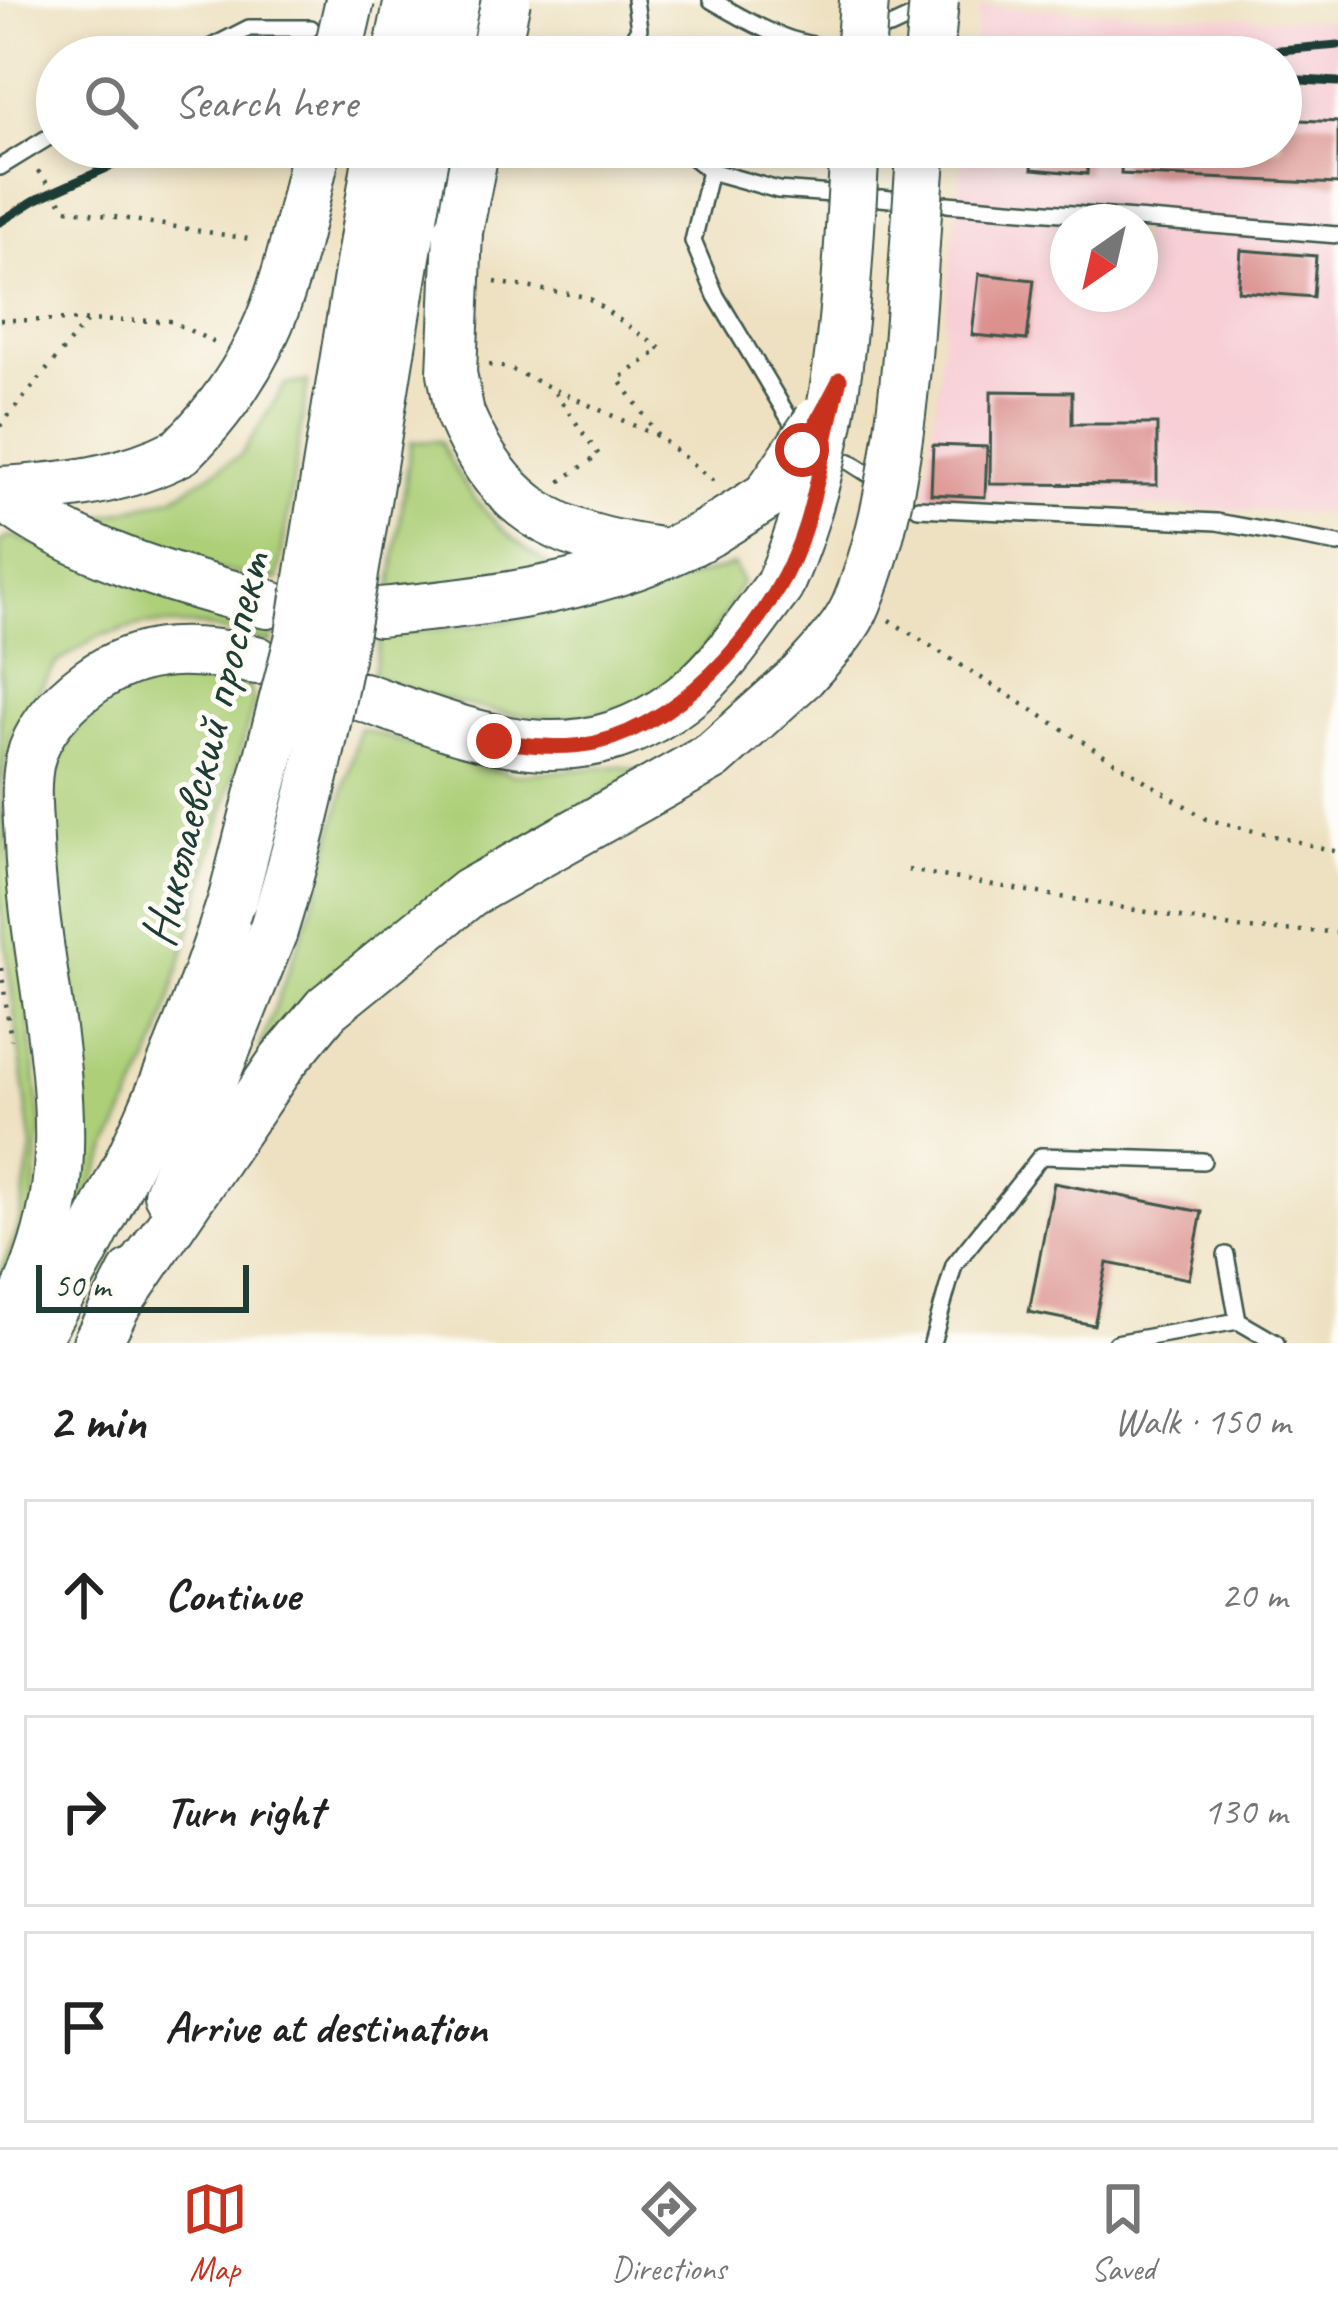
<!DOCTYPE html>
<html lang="en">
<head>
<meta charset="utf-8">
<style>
	:root { --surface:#fff; --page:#f6f6f6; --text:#222; --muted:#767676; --line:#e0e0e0; --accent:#c8321e }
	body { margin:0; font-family:Caveat,sans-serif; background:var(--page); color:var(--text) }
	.compass { position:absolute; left:1050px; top:204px; width:108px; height:108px; border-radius:50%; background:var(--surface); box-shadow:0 6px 18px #0003; rotate:214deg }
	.scale { position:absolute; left:36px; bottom:30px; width:213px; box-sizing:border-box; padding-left:12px; border:6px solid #1f3d34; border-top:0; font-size:33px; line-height:42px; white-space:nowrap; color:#1f3d34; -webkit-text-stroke:9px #fdfcf7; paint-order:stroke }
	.stop { position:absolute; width:36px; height:36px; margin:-27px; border:9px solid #c8321e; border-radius:50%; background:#fff }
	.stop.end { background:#c8321e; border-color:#fff; box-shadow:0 3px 12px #0008 }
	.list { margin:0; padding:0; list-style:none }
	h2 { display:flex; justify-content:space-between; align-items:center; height:156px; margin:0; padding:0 48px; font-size:51px }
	h2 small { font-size:39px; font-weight:400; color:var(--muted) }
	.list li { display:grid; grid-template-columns:78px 1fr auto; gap:36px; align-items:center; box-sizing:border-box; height:192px; margin:0 24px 24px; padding:0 24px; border:3px solid var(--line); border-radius:0px }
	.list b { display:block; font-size:45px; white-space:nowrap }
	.list em { font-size:39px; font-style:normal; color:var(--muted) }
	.icon { flex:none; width:66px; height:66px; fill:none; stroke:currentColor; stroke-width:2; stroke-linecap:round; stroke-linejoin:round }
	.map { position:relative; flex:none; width:1338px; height:1343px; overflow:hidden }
	.search { position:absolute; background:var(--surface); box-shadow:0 6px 18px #0003; left:36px; right:36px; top:36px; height:132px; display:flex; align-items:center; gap:30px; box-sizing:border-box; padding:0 42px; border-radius:66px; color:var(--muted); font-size:45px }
	.sheet { height:804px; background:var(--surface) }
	nav { display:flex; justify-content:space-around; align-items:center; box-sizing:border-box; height:168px; border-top:3px solid var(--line); background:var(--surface); font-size:33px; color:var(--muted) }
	nav a { display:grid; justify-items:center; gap:6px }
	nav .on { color:var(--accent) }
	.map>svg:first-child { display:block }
</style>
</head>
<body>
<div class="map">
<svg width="1338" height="1343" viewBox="0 0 1338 1343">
	<rect width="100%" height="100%" fill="#fdfcf7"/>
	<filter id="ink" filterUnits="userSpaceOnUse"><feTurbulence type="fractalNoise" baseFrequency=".00833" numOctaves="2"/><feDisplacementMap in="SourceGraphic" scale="24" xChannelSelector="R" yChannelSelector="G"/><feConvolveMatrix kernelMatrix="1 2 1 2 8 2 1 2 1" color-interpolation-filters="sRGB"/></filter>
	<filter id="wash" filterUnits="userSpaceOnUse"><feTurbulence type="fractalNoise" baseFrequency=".004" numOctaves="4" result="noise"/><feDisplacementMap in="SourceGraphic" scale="48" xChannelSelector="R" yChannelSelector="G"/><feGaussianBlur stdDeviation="2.7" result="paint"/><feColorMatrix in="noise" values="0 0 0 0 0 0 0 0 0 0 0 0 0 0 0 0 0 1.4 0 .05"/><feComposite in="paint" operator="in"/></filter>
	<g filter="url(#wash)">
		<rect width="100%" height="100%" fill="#eee1c1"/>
		<path fill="#f7cfd5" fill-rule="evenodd" d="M979 6 1338 21V514L925 498 964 147H1281V57H974ZM1068 222H1140V294H1068Z"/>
		<g fill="#adcf78" stroke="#668656" stroke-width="3">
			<path d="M308 381 278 580C211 573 149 551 88 521L174 497 241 455 285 385Z"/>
			<path d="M440 441C469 500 496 529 550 566L390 595 411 442Z"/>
			<polygon points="13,536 273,627 271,643 202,626 146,624 99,636 57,663 10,734 1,792 41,1124 33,1209 0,1305 0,1275 19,1224 32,1148 0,902 0,541"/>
			<path d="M734 565 742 583C728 606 716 634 699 654 611 757 480 712 372 677L381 634C503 629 617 599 734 565Z"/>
			<path d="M180 672 248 684 254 702 159 1040 74 1223 45 826C57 732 86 691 180 672Z"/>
			<polygon points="360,729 513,775 619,766 639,771 364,953 259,1050 315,899"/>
		</g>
		<g id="blocks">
			<g fill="#db908d">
				<polygon points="1281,119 1338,122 1338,184 1121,174 1122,147 1281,147"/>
				<polygon points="1034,147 1089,147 1087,174 1032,169"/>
				<polygon points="1241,250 1316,256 1313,297 1238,291"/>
				<polygon points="979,274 1034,280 1027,340 972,335"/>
				<polygon points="991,391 1072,392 1072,424 1157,424 1157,485 990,484"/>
				<polygon points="933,445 987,447 985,497 931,494"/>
				<polygon points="1054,1183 1202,1212 1189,1279 1107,1263 1094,1325 1029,1312"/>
			</g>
		</g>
	</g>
	<g filter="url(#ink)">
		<use href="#blocks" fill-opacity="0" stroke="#3e5649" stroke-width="3"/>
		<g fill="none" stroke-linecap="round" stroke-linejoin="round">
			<g stroke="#3e5649" stroke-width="20">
				<g id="lane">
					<path d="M711 0C754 25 791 47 841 48"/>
					<polyline points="890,27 914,16"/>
					<polyline points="526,53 545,57"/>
					<polyline points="192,57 249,28 311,28"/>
					<polyline points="620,57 639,29 635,0"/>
					<polyline points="680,147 710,171 693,241 716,296 792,423"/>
					<polyline points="0,167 57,132"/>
					<polyline points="710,171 778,190 832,194"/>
					<polyline points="880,198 902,200"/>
					<polyline points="947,204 1338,235"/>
					<polyline points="850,462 872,476"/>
					<polyline points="918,508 1217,522 1338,544"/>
					<polyline points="1226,1255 1238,1321"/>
					<polyline points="932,1343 954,1265 1041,1156 1203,1161"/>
					<polyline points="1116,1343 1238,1321 1276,1343"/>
				</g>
			</g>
			<g stroke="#3e5649" stroke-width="52">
				<g id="primary">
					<polyline points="458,232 475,147"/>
					<path d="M460 414C500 509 556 537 654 551"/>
					<path d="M0 491C65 487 123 481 181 451"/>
					<path d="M0 494C74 552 177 581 267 604"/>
					<path d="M379 612C490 601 609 588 708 533"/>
					<path d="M363 697C481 738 581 783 691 692 725 664 752 621 779 586"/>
					<polyline points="168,1194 273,931"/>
					<polyline points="120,1300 282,1062 327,1008 469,893 713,756 802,676"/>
					<path d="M37 1336C118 1198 184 1051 233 898"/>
					<path d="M1 1343C31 1289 53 1233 58 1171 66 1062 33 951 29 842 28 815 24 787 30 760 38 727 64 701 90 682 143 643 195 649 256 660"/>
					<polyline points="97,1343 132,1274"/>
				</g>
			</g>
			<g stroke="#3e5649" stroke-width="4.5" stroke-dasharray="3 9" stroke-linecap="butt">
				<polyline points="38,171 66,209 256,240"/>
				<polyline points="495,282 587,297 661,349 619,379 659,437"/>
				<polyline points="0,320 171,321 217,344"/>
				<polyline points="489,365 508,368 659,437 716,483"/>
				<polyline points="555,393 599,455 558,483"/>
				<polyline points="0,426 87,321"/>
				<polyline points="889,620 1206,819 1338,852"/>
				<polyline points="908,870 1244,929 1338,932"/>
				<polyline points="1,968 11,1040"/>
			</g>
			<use href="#lane" stroke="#fff" stroke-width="15"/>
			<use href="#primary" stroke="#fff" stroke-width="48"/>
			<g stroke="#1f3d34" stroke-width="9">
				<polyline points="1198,57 1338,45"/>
				<polyline points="1281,79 1338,82"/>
				<polyline points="0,222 35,200 154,147"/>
			</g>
			<g stroke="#3e5649" stroke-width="52" stroke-linecap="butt">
				<g id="primary-bridge">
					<polyline points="337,57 350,0"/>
					<polyline points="397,57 409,0"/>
					<polyline points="444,57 455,0"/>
					<polyline points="494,57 506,0"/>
					<polyline points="860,57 864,0"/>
					<polyline points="929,57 934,0"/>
					<polyline points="458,232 452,373 460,414"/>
					<path d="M181 451C276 356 288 273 317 147"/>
					<polyline points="708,533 767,496 818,421"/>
					<path d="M779 586C843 439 845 304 855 147"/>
					<path d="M802 676C821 654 846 631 857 603 911 472 909 289 922 147"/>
					<polyline points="233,898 299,640 379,147"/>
					<path d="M273 931C352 674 374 410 426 147"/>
				</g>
			</g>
			<use href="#primary-bridge" stroke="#fff" stroke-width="48"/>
		</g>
	</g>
	<g fill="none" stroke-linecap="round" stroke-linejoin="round" filter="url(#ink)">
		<path stroke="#c8321e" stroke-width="15" d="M494 741C528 745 561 750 595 743 689 721 779 614 806 524 820 477 828 427 840 379L802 450"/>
	</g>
	<g text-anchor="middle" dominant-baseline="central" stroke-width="10" stroke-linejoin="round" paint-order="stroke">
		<g font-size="51" fill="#1f3d34" stroke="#fdfcf7">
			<text transform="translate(205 749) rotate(-76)">Николаевский проспект</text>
		</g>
	</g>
</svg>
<svg class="compass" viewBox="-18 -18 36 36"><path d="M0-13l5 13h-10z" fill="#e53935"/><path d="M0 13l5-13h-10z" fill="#767676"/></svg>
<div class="scale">50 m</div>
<div class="stop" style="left:802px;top:450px"></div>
<div class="stop end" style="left:494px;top:741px"></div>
<div class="search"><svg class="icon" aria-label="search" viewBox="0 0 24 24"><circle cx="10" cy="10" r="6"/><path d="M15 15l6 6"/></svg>Search here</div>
</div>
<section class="sheet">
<h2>2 min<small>Walk · 150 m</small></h2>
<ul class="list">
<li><svg class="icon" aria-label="ahead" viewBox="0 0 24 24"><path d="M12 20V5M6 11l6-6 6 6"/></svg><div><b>Continue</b></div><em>20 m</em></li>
<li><svg class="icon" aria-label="right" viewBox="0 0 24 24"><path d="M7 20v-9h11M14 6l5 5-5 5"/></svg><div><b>Turn right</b></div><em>130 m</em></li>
<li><svg class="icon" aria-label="arrive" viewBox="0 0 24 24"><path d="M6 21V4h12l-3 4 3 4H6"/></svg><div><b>Arrive at destination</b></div></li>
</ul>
</section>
<nav>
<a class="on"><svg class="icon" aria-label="map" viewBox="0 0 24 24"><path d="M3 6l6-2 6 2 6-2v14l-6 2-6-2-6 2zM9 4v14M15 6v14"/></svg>Map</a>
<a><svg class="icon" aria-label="directions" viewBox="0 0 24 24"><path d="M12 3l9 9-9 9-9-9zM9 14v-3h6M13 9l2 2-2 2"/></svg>Directions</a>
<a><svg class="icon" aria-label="saved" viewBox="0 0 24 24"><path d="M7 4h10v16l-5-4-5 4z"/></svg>Saved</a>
</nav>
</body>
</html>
